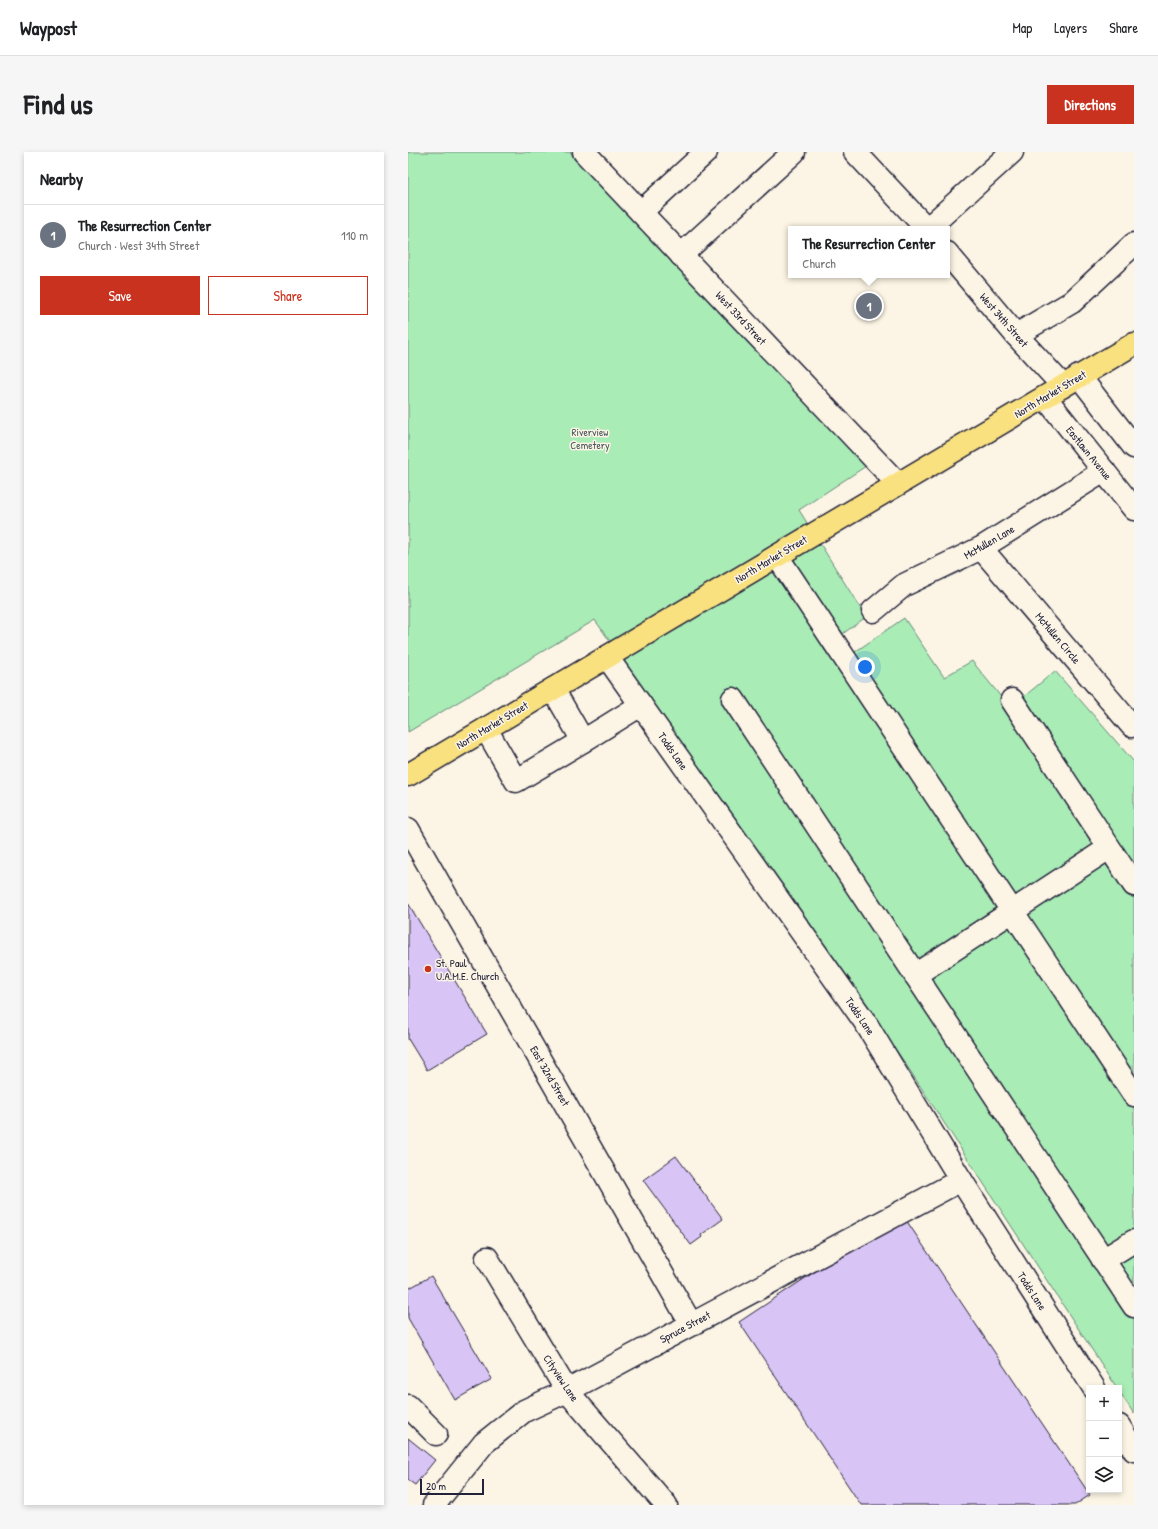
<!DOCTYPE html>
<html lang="en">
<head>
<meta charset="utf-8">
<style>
	:root { --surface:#fff; --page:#f6f6f6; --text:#202124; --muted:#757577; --line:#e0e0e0; --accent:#c8321e }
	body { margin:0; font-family:"Patrick Hand",sans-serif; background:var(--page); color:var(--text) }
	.controls { position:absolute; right:12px; bottom:12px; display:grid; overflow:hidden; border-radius:0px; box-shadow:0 2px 6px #0003 }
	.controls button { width:36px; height:36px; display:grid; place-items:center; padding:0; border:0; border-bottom:1px solid var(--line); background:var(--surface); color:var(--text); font:20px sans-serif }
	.scale { position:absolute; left:12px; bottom:10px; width:64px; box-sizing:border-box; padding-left:4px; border:2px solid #22223b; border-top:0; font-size:11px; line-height:14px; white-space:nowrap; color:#22223b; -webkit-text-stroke:3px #fcf5e5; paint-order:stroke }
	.you { position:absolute; left:457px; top:515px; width:14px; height:14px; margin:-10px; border:3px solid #fff; border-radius:50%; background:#1a73e8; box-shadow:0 0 0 6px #1a73e833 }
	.badge { display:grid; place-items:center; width:26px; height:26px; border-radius:50%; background:var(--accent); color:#fff; font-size:13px; font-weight:700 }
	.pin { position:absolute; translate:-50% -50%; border:2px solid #fff; box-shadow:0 1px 4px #0006 }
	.popup { position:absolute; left:380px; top:74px; width:162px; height:52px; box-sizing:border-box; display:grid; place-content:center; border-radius:0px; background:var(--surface); filter:drop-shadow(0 1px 3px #0005); font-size:13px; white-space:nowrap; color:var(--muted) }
	.popup b { font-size:15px; color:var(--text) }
	.popup::after { content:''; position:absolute; left:50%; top:100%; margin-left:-8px; border:8px solid transparent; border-top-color:var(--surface) }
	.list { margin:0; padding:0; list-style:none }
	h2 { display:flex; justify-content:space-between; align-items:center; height:52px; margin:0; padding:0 16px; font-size:17px }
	h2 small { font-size:13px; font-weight:400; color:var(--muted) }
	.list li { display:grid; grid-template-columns:26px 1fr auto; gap:12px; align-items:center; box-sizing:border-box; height:60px; padding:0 16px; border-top:1px solid var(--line) }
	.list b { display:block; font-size:15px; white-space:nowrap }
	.list p { margin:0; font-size:13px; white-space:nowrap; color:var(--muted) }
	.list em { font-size:13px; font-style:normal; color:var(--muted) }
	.actions { display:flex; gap:8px; padding:12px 16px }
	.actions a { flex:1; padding:9px 0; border:1px solid var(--accent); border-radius:0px; text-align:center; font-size:14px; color:var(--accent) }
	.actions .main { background:var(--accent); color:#fff }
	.icon { flex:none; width:22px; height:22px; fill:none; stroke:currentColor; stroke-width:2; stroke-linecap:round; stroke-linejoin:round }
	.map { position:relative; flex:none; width:726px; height:1353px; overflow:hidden; border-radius:0px }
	header { display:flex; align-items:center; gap:24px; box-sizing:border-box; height:56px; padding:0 20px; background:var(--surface); border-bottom:1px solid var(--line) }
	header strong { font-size:19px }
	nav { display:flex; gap:22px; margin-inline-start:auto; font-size:14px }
	.intro { display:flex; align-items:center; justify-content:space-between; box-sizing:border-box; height:96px; padding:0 24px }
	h1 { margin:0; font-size:28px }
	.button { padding:10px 18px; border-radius:0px; background:var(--accent); color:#fff; font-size:14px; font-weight:700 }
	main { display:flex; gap:24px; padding:0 24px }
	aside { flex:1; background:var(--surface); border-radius:0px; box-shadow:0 2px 6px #0003 }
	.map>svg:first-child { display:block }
</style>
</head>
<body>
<header>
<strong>Waypost</strong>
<nav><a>Map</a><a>Layers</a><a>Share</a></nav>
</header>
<div class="intro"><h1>Find us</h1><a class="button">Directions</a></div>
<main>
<aside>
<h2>Nearby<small></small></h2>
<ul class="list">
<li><span class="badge" style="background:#6b7280">1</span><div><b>The Resurrection Center</b><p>Church · West 34th Street</p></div><em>110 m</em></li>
</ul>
<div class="actions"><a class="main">Save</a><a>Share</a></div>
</aside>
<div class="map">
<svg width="726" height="1353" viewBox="0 0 726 1353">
	<rect width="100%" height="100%" fill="#fcf5e5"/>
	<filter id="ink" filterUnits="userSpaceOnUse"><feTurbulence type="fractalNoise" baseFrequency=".025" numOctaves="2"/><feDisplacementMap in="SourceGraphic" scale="8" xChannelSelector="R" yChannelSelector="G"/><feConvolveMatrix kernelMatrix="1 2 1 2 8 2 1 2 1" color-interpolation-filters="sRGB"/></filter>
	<g filter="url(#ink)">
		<polygon fill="#a9ecb6" stroke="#668778" points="0,0 162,0 458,314 391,358 458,465 415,496 428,513 496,466 536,525 564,509 602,556 647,519 726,610 726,1262 711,1239 711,1236 709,1236 497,911 187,468 0,580"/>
		<g fill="#d8c4f5" stroke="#22223b">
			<polygon points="0,751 79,882 19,918 0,887"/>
			<polygon points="268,1004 315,1067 293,1083 294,1085 283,1093 235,1028"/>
			<polygon points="494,1062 682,1343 667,1353 453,1353 331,1170"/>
			<polygon points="23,1124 84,1227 47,1248 0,1166 0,1137"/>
			<polygon points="0,1286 27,1308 7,1333 0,1328"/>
		</g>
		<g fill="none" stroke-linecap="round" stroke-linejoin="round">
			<g stroke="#22223b" stroke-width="25">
				<g id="minor">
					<polyline points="176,0 490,332"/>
					<polyline points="447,0 519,77 604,0"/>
					<polyline points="233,60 298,0"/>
					<polyline points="539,101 608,183 655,234"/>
					<polyline points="273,103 386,0"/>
					<polyline points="608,183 664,150 726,92"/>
					<polyline points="671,224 726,295"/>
					<polyline points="637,245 726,357"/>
					<polyline points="573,396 724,574 726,573"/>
					<polyline points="369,404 726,943"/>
					<polyline points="465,459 496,433 573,396 696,319"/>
					<polyline points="199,505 457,870 553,1028 686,1236"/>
					<polyline points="325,547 726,1154"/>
					<polyline points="604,548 726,733"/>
					<polyline points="78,577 108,629 175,589 145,537"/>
					<polyline points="175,589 233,553"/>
					<polyline points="0,677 283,1172"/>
					<polyline points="507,823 701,696"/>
					<polyline points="79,1106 159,1239 258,1353"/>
					<polyline points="695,1108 726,1089"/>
					<polyline points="0,1254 28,1282"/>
					<polyline points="711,1274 726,1298"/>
					<polyline points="26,1353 76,1291 116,1259 159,1239 553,1028"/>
				</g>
			</g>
			<g stroke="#22223b" stroke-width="25">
				<polyline id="major" points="0,623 726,192"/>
			</g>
			<use href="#minor" stroke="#fcf5e5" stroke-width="22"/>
			<use href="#major" stroke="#fae180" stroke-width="22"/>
		</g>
	</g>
	<circle fill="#c8321e" stroke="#fcf5e5" stroke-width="1.5" cx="20" cy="817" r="4"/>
	<g text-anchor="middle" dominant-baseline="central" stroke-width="3" stroke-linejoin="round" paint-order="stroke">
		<g font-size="11" fill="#22223b" stroke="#fcf5e5">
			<text transform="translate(333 166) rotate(47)">West 33rd Street</text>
			<text transform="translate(596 168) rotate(49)">West 34th Street</text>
			<text transform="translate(642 242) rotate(-31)">North Market Street</text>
			<text transform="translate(681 301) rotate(51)">Eastlawn Avenue</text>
			<text transform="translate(581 390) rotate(-30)">McMullen Lane</text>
			<text transform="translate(363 407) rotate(-31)">North Market Street</text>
			<text transform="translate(650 486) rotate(50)">McMullen Circle</text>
			<text transform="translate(84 573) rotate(-31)">North Market Street</text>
			<text transform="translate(265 599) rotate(55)">Todds Lane</text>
			<text transform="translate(452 864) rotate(56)">Todds Lane</text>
			<text transform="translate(142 924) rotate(60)">East 32nd Street</text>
			<text transform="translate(624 1139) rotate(57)">Todds Lane</text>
			<text transform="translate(277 1175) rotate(-28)">Spruce Street</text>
			<text transform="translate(153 1226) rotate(56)">Cityview Lane</text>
		</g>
		<g font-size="11" fill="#44545a" stroke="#fcf5e5">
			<text x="182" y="280">Riverview<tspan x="182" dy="13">Cemetery</tspan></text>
		</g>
		<g font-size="11" fill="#22223b" stroke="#fcf5e5" text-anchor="start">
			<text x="28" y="811">St. Paul<tspan x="28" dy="13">U.A.M.E. Church</tspan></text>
		</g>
	</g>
</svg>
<div class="controls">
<button>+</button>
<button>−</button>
<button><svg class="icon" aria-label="layers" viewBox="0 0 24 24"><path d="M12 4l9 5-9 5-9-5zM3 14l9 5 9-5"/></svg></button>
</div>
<div class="scale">20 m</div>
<div class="you"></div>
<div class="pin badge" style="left:461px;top:154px;background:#6b7280">1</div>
<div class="popup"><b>The Resurrection Center</b>Church</div>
</div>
</main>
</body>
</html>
